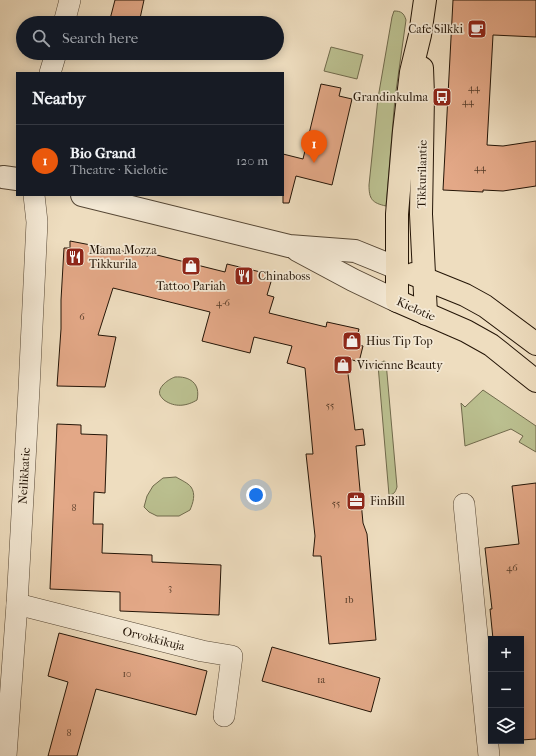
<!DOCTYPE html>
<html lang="en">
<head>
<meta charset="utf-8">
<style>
	:root { --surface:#171b24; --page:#242831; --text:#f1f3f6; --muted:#9ea1a6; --line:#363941; --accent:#ea580c }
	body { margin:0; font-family:"IM FELL French Canon",serif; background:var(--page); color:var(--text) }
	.controls { position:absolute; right:12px; bottom:12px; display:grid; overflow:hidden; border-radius:0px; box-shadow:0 2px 10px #0003 }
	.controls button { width:36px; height:36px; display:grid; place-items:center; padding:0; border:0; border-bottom:1px solid var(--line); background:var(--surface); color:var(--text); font:20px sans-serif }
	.you { position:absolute; left:256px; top:495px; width:14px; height:14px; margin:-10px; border:3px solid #fff; border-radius:50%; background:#1a73e8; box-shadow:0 0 0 6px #1a73e833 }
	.badge { display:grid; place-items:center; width:26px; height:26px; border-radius:50%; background:var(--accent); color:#fff; font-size:13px; font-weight:700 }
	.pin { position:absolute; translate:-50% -33px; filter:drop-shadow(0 1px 2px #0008) }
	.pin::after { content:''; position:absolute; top:21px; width:14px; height:12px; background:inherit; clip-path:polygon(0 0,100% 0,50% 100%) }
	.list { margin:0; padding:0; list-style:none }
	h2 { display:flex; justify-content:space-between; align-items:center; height:52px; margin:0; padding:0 16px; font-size:17px }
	h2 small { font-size:13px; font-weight:400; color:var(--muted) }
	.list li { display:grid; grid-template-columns:26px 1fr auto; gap:12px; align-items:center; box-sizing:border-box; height:72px; padding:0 16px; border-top:1px solid var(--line) }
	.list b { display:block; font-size:15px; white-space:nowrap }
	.list p { margin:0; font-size:13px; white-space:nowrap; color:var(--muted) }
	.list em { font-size:13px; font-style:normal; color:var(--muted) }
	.icon { flex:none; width:22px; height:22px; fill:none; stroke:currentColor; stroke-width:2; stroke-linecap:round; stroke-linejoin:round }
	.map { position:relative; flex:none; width:536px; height:756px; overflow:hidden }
	.search { position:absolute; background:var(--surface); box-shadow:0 2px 10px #0003; left:16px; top:16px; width:268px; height:44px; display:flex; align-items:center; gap:10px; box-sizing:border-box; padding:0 14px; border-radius:22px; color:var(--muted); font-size:15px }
	.panel { position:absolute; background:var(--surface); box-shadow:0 2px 10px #0003; left:16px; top:72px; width:268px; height:124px; border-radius:0px }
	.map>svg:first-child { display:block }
</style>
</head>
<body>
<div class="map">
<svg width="536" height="756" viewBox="0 0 536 756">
	<rect width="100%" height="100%" fill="#eeddbf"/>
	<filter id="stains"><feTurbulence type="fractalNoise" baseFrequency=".005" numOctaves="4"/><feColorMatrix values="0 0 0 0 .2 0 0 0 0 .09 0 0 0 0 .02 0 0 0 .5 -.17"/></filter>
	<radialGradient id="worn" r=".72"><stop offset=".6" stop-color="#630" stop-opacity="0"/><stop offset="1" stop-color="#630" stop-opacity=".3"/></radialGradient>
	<g fill="#bbc090" stroke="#706a4c">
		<path d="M394 11C401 11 404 13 406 20L395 98 386 206C372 203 369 199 369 185L378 98 392 17Z"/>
		<polygon points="331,47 363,55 357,79 324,71"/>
		<path d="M384 361 386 362 397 487C395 493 394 494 389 495L378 365 381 362Z"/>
		<path d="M175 377C189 376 201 383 197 400 187 406 175 408 164 400 163 399 161 397 160 395 157 387 169 379 175 377Z"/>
		<polygon points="483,390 536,426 536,452 519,442 523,436 511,429 465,446 461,403 465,407"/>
		<path d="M176 477C181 480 188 483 191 487 196 494 193 503 190 510L179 516H157L149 512 144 507 147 496 153 486 163 478Z"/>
	</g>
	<g fill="#e3a887" stroke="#241507">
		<polygon points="115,0 144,0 139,23 109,23"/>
		<polygon points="453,0 536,0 536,37 493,35 487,145 503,146 536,141 536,186 503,191 483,190 483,192 443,190"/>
		<polygon points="321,84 341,88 339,96 352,99 332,185 296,176 289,203 283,203 283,154 303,159"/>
		<polygon points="70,241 148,256 149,253 225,272 227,264 273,275 267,295 274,297 269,313 326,327 327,322 359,329 355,344 363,346 359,362 346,358 355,430 363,429 365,445 356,446 363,523 367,534 376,640 329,644 321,556 313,556 315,536 306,454 313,454 305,368 287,363 292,346 254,337 250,353 202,341 210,312 113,288 98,335 116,337 105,387 57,386 61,329 61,300 64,248 70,248"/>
		<polygon points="57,424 81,425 81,434 107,435 105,493 94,492 93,524 103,524 102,553 152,555 152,562 221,565 219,615 120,611 120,592 50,589"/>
		<polygon points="536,483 536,739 521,740 521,639 493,639 490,609 492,609 485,548 519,544 512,486"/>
		<polygon points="59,633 207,671 196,715 96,689 77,756 48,756 68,682 48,676"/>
		<polygon points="272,647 380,678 371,712 262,681"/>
	</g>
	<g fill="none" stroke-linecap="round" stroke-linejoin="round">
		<g stroke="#564735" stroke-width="22">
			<g id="minor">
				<polyline points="64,23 70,0"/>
				<polyline points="50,73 56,53"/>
				<polyline points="464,504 489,756"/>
				<path id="s1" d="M17 604 202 651 232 656 224 716"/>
				<path id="s2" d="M6 756 17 604 29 389 37 222 34 195"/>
			</g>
		</g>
		<g stroke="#564735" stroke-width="24">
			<g id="tertiary">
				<polyline points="3,177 17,179"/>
				<polyline points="82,195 289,246 355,251 397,268"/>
				<polyline points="297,250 353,280 397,301"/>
			</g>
		</g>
		<g stroke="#241507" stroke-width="24">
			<g id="primary">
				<polyline points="425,0 420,35 411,72 404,131 397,214 397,301 466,331 491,345 536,381"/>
				<polyline points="422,68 423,95 421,214 426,314"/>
				<polyline points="413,274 465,295 485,306 536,344"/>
			</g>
		</g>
		<use href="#minor" stroke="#f4e9d5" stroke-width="21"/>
		<use href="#tertiary" stroke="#f4e9d5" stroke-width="22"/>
		<use href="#primary" stroke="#eeddbf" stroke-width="22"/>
	</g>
	<defs>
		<g id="cafe-square" transform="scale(1)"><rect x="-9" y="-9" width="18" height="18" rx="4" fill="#8f2418" stroke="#f4e9d5"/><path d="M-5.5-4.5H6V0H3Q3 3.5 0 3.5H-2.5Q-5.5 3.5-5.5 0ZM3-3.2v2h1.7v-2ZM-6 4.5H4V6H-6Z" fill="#fff"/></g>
		<g id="bus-square" transform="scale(1)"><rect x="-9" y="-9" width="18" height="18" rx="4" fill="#8f2418" stroke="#f4e9d5"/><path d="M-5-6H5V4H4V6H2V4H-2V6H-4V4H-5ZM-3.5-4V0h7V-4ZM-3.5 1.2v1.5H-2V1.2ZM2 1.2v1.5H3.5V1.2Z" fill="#fff"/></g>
		<g id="restaurant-square" transform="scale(1)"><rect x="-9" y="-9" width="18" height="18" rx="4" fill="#8f2418" stroke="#f4e9d5"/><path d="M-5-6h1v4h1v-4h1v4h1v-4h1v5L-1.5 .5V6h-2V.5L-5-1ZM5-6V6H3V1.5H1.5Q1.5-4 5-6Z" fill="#fff"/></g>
		<g id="shop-square" transform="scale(1)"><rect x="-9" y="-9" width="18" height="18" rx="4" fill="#8f2418" stroke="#f4e9d5"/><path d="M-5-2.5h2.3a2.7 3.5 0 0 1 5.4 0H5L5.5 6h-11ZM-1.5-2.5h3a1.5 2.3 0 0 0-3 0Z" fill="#fff"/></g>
		<g id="office-square" transform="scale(1)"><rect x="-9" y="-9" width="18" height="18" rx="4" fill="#8f2418" stroke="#f4e9d5"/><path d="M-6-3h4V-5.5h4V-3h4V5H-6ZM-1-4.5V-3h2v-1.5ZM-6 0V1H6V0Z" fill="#fff"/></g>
	</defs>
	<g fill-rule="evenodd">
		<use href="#cafe-square" x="477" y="29"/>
		<use href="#bus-square" x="442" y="97"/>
		<use href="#restaurant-square" x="75" y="257"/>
		<use href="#shop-square" x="191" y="266"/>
		<use href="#restaurant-square" x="244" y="276"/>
		<use href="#shop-square" x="352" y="341"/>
		<use href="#shop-square" x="343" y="365"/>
		<use href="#office-square" x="356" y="501"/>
	</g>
	<g text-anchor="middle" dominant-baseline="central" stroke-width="3.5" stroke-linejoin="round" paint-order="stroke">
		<g font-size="10" fill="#543a27">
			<text x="474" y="88">44</text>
			<text x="468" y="102">44</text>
			<text x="480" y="168">44</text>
			<text x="223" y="303">4-6</text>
			<text x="82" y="317">6</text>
			<text x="330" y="406">55</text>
			<text x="336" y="504">55</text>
			<text x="74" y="508">8</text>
			<text x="512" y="568">46</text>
			<text x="170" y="588">3</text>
			<text x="349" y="600">1b</text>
			<text x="127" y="674">10</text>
			<text x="321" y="680">1a</text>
			<text x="69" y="733">8</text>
		</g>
		<g font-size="12" fill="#241507" stroke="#f4e9d5" text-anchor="start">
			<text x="463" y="29" text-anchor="end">Cafe Silkki</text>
			<text x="428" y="97" text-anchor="end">Grandinkulma</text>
			<text x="89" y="250">Mama Mozza<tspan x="89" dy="14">Tikkurila</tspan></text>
			<text x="258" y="276">Chinaboss</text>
			<text x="191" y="286" text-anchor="middle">Tattoo Pariah</text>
			<text x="366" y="341">Hius Tip Top</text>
			<text x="357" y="365">Vivienne Beauty</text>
			<text x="370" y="501">FinBill</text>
		</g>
		<g font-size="12" fill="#241507" stroke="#f4e9d5">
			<text transform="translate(422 174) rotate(-89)">Tikkurilantie</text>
			<text transform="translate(416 309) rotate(24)">Kielotie</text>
			<text stroke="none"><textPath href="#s2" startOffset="281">Neilikkatie</textPath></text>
			<text stroke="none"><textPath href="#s1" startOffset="141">Orvokkikuja</textPath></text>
		</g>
	</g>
	<rect width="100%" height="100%" filter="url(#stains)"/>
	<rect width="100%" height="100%" fill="url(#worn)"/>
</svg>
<div class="controls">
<button>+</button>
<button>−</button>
<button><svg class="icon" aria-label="layers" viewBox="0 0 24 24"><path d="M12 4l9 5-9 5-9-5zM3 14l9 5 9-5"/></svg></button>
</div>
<div class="you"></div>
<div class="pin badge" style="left:314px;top:163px">1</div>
<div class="search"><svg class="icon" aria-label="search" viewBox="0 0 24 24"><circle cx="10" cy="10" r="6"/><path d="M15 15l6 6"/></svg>Search here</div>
<section class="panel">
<h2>Nearby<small></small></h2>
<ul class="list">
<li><span class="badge">1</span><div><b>Bio Grand</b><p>Theatre · Kielotie</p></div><em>120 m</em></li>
</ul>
</section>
</div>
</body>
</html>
